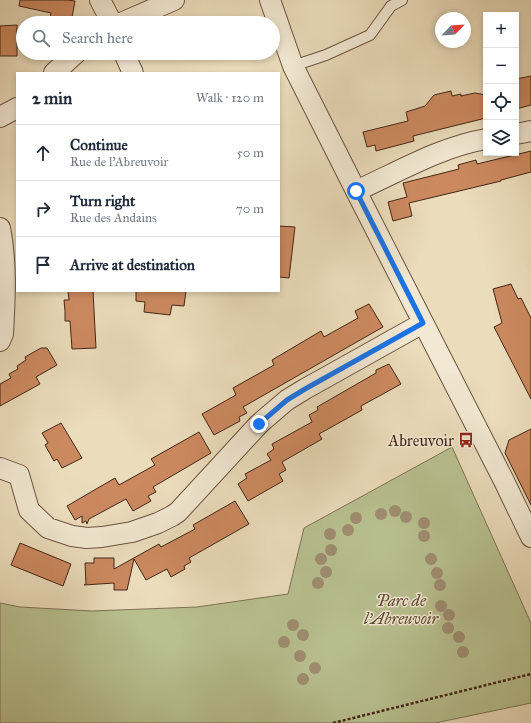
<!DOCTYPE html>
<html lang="en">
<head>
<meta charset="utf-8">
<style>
	:root { --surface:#fff; --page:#f2f2f3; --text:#1f2937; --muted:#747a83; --line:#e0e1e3 }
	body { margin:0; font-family:"IM FELL Great Primer",serif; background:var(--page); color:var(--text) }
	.controls { position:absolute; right:12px; top:12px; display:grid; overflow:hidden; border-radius:0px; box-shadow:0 2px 6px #0003 }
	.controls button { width:36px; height:36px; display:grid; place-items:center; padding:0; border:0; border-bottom:1px solid var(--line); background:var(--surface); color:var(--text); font:20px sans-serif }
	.compass { position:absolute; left:435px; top:12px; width:36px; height:36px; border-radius:50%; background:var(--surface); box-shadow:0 2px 6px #0003; rotate:65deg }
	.stop { position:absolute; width:12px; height:12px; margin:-9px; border:3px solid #1a73e8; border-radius:50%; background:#fff }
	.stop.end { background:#1a73e8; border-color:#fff; box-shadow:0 1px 4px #0008 }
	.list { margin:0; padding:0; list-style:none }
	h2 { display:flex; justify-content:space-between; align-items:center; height:52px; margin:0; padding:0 16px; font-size:17px }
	h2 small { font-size:13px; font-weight:400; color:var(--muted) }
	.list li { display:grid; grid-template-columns:26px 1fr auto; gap:12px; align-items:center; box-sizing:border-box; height:56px; padding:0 16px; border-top:1px solid var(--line) }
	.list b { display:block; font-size:15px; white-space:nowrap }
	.list p { margin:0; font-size:13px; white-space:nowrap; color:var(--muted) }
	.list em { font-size:13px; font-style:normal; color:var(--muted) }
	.icon { flex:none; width:22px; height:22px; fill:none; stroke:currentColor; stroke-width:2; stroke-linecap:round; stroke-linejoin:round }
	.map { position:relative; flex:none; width:531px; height:723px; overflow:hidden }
	.search { position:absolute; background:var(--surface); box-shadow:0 2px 6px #0003; left:16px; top:16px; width:264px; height:44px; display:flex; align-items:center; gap:10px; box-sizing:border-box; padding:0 14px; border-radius:22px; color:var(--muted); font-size:15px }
	.panel { position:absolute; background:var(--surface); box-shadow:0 2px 6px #0003; left:16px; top:72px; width:264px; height:220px; border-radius:0px }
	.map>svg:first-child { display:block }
</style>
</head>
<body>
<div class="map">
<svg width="531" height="723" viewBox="0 0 531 723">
	<rect width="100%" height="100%" fill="#ebdcbb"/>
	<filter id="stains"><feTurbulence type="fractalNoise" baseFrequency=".005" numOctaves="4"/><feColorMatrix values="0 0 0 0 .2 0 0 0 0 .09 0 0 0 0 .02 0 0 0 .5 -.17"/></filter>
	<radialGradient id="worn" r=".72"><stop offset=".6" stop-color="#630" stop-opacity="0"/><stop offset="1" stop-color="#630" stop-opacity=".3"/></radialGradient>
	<polygon fill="#b8c090" stroke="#7e7354" points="452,447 531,623 531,703 435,723 0,723 0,603 20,607 92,611 197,607 288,594 304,528"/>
	<g fill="#cc895f" stroke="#432617">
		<polygon points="20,0 67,0 75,1 71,23 49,23 51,13 19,6"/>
		<polygon points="17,25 17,56 0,56 0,26"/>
		<polygon points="531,76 531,105 516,109 516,79"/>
		<polygon points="451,91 452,96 461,94 461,96 475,93 486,95 486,118 413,136 414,141 376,151 375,145 367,147 363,132 408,121 406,112 425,106 434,95"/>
		<polygon points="531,151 531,172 501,180 501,181 409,203 412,216 393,221 388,202 407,197 403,183 459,169 458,165 476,160 477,164"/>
		<polygon points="279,226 295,227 289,278 279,277"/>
		<polygon points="511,284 518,299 521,298 531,318 531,399 494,327 502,323 493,289"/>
		<polygon points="68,291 93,291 96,348 72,349 70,321 65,321 65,311 64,300 69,300"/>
		<polygon points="136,291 186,291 184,306 172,305 170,315 144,312 145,302 136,301"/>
		<polygon points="369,304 383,327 243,407 247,413 239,417 240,421 214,435 202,414 236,395 233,388 274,365 272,360 321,331 324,337 358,318 355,311"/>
		<polygon points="41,348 47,348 57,365 36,377 40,384 0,406 0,384 11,378 9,374 18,369 17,366 26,360 25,357"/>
		<polygon points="389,364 401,384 361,406 362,410 319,434 322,439 282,462 286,470 279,474 283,481 248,501 238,484 247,478 245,474 271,460 267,454 274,449 272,444 312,422 309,415 318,410 317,407 376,373 376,370"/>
		<polygon points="61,423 82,458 62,468 57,459 54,461 45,445 48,443 42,433"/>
		<polygon points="531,429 531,505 505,453 509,440"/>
		<polygon points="199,432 211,453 153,487 156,492 148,496 151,501 133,511 126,499 89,519 87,524 86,521 82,523 82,516 75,520 67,506 115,478 119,485 155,465 151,459"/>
		<polygon points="235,501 249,524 189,558 191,562 184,566 185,569 171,577 167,569 146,580 134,559 127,590 114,590 114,583 84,585 86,584 85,563 94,563 94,558 114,558 114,569 159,544 161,547 195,529 193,525"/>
		<polygon points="20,543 71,564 63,586 11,565"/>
	</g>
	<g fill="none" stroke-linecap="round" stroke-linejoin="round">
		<g stroke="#6d5440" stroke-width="12">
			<polyline id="service" points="293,66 326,55 370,35 391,6 402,0"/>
		</g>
		<g stroke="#6d5440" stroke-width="22">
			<g id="minor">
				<polyline points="100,0 112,23"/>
				<polyline points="270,0 293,66 356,191 504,481 531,537"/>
				<polyline points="121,23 174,0"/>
				<polyline points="124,53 133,73"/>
				<polyline points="54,73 76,53"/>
				<polyline points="0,117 17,108"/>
				<polyline points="516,134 531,131"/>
				<path d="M356 191C398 172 440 147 486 139"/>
				<path d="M0 228C7 263 5 298 3 334L0 341"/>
				<polyline points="0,468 19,475 29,510 48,528 72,536 87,538 102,537 132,532 158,523 172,516 178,512 259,424 287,400 305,389 423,323"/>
			</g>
		</g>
		<polyline stroke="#432617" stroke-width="2.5" stroke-dasharray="3 2" stroke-linecap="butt" points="333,723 531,674"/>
		<use href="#service" stroke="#f2e8d3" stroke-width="10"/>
		<use href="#minor" stroke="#f2e8d3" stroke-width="20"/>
	</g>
	<g fill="#9f8d71">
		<circle cx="395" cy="511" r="6"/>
		<circle cx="381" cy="514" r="6"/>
		<circle cx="406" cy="517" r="6"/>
		<circle cx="356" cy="518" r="6"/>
		<circle cx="424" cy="523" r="6"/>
		<circle cx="348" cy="530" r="6"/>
		<circle cx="330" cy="534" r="6"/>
		<circle cx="424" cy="536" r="6"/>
		<circle cx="331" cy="550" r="6"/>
		<circle cx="321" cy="559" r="6"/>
		<circle cx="431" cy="559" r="6"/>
		<circle cx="326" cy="572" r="6"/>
		<circle cx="437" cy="573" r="6"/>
		<circle cx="318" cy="583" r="6"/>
		<circle cx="440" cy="585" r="6"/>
		<circle cx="441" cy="606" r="6"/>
		<circle cx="449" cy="615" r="6"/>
		<circle cx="293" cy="625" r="6"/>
		<circle cx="448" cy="628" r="6"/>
		<circle cx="303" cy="635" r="6"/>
		<circle cx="459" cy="637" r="6"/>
		<circle cx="284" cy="642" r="6"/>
		<circle cx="463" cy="652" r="6"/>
		<circle cx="300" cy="656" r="6"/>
		<circle cx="315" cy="668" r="6"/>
		<circle cx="303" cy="679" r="6"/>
	</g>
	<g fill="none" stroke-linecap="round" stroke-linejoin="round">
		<polyline stroke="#1a73e8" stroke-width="5" points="259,424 287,400 305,389 423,323 356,191"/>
	</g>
	<defs>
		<g id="bus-bare" transform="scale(1.2)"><path d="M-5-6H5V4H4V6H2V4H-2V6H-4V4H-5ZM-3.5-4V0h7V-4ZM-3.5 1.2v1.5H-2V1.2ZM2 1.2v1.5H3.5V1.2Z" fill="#8f2418" stroke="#f2e8d3" stroke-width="2.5" paint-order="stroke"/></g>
	</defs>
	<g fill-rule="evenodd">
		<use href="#bus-bare" x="466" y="440"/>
	</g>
	<g text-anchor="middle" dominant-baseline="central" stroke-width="3" stroke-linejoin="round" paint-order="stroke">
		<g font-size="16" fill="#432617" stroke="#f2e8d3" text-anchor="end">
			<text x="454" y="440">Abreuvoir</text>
		</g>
		<g font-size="16" font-style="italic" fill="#604c35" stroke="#f2e8d3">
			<text x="401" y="600">Parc de<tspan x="401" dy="18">l'Abreuvoir</tspan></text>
		</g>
	</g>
	<rect width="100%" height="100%" filter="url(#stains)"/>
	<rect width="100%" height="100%" fill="url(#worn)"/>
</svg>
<div class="controls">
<button>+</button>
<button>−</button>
<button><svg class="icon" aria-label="locate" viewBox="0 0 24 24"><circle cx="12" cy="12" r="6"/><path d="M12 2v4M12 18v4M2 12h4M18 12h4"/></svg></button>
<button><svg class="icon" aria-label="layers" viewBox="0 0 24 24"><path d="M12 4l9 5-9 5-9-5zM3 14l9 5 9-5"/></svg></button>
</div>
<svg class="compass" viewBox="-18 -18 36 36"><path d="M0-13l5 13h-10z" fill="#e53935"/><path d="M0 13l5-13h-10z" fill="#747a83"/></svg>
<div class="stop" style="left:356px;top:191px"></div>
<div class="stop end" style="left:259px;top:424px"></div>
<div class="search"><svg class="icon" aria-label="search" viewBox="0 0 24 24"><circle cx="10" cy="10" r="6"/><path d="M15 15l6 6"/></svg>Search here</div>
<section class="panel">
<h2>2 min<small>Walk · 120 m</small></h2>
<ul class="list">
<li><svg class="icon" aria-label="ahead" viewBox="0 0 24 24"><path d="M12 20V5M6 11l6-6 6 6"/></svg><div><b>Continue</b><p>Rue de l'Abreuvoir</p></div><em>50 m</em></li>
<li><svg class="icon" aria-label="right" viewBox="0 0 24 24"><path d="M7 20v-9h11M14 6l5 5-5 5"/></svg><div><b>Turn right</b><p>Rue des Andains</p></div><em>70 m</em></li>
<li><svg class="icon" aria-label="arrive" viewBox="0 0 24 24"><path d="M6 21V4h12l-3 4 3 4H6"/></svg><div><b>Arrive at destination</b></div></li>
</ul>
</section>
</div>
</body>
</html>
